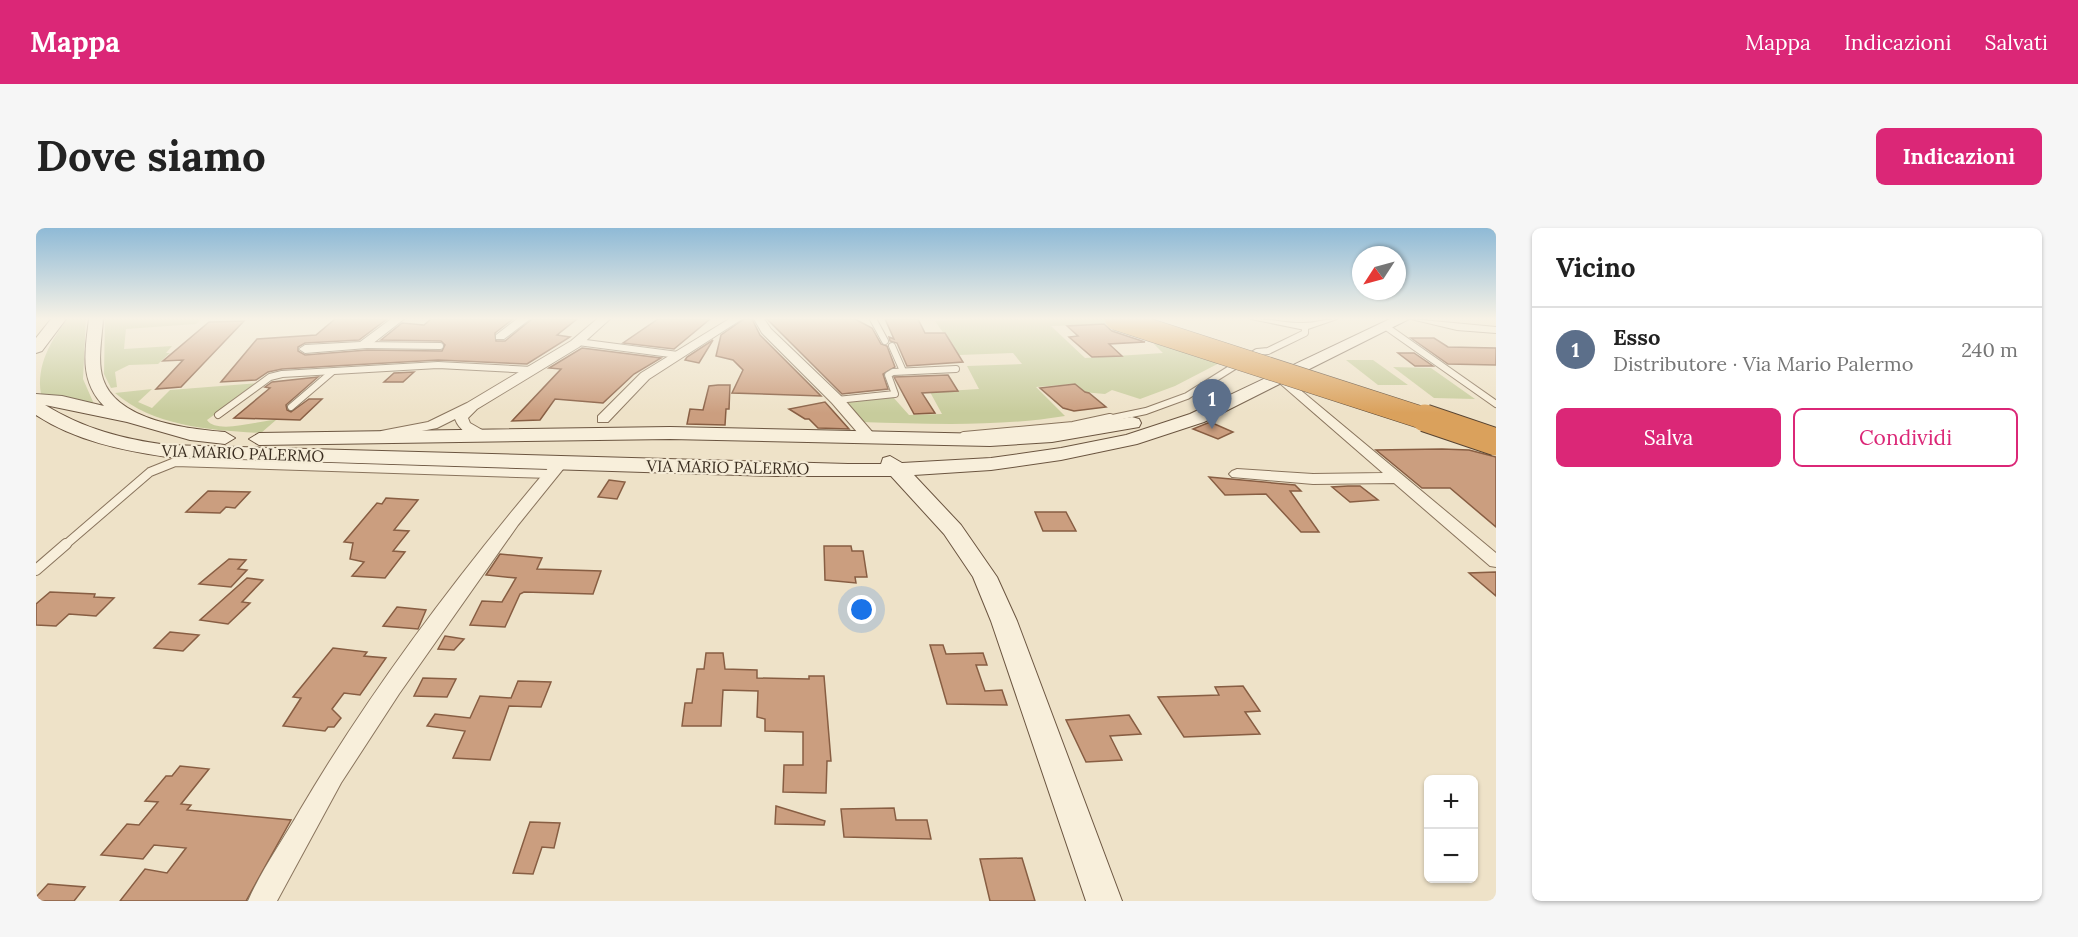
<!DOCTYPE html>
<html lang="it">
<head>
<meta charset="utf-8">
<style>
	:root { --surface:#fff; --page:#f6f6f6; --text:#222; --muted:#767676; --line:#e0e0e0; --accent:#db2777 }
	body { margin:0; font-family:Lora,serif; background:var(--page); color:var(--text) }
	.controls { position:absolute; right:18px; bottom:18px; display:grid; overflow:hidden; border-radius:9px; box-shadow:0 2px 4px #0004 }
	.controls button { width:54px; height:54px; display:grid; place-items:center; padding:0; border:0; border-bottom:2px solid var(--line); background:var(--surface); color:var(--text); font:30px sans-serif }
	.compass { position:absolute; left:1316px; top:18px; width:54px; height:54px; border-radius:50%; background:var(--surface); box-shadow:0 2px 4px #0004; rotate:234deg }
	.you { position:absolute; left:826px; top:382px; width:21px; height:21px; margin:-15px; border:4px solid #fff; border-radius:50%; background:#1a73e8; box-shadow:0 0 0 9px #1a73e833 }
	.badge { display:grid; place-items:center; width:39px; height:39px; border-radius:50%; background:var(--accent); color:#fff; font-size:20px; font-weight:700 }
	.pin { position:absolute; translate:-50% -50px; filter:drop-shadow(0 2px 3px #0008) }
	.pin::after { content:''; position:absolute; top:32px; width:21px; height:18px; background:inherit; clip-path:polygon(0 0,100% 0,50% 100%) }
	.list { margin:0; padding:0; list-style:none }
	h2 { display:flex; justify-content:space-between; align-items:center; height:78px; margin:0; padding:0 24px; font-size:26px }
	h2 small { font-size:20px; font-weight:400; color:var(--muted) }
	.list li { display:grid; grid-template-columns:39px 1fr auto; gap:18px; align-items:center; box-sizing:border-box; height:84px; padding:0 24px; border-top:2px solid var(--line) }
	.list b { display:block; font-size:22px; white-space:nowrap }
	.list p { margin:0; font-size:20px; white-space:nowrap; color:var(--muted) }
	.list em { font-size:20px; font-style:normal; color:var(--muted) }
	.actions { display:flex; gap:12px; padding:18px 24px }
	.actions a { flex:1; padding:14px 0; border:2px solid var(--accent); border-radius:9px; text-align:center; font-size:21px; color:var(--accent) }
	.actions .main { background:var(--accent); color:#fff }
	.map { position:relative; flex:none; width:1460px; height:673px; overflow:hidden; border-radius:9px }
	header { display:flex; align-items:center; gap:36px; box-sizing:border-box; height:84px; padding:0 30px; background:var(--accent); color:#fff }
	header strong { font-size:28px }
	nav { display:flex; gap:33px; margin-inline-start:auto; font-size:21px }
	.intro { display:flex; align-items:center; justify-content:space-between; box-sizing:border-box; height:144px; padding:0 36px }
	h1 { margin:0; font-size:42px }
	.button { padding:15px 27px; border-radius:9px; background:var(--accent); color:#fff; font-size:21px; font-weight:700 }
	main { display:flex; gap:36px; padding:0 36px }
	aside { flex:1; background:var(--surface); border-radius:9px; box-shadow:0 2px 4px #0004 }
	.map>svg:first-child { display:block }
</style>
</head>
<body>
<header>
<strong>Mappa</strong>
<nav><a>Mappa</a><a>Indicazioni</a><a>Salvati</a></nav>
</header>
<div class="intro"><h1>Dove siamo</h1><a class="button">Indicazioni</a></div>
<main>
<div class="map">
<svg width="1460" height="673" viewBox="0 0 1460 673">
	<rect width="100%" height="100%" fill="#eee2c8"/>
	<g fill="#c7cc9c">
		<path d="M31 91H50L47 151 58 176 5 166C0 137 15 113 31 91Z"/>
		<polygon points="69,91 165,91 160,96 90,101 88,121 136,118 130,125 134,125 122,136 93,137 79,144 81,159 75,160 68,146"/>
		<path d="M943 91H1070L1085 96 1015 98 1049 130 1127 125 1118 116 1138 117 1191 131 1139 158 1104 171 1076 162 1069 166 1047 164 1039 156 1000 159 1029 188C962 199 894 196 825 194L808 173 857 169 873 187 906 186 894 164 943 161 931 138 986 136 977 125 923 127 899 93Z"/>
		<polygon points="1310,132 1337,132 1372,157 1342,157"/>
		<polygon points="1357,139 1395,140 1439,171 1398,170"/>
		<path d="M222 155 171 192C181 207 224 192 240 192L225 205C174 202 119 199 79 165L116 161 102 174 116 180 134 162Z"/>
	</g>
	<g fill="#cb9e7f" stroke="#885e43" stroke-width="1.5">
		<polygon points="299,91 351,91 323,112 269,115 262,119 262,123 269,127 331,122 406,123 409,117 405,113 345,112 366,95 388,97 395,91 477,91 459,105 460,113 469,113 496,91 541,91 521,107 534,109 491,136 402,132 246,141 232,144 220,152 185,154 221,111 280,107"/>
		<polygon points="622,91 674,91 638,121 587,115"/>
		<polygon points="708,91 716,91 724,107 785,168 696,165 707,142 697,132 680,128 685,107"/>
		<polygon points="731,91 819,91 836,100 845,116 851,118 859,139 847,146 852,161 806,166"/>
		<polygon points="849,91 882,91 889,105 909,105 927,134 871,138 861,115 854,113 853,109 858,111"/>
		<polygon points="208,93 145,159 120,161 147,132 127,133 173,94"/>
		<polygon points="1068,96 1076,103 1109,114 1073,116 1086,128 1056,129 1033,109 1042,108 1031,98"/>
		<polygon points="1375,110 1398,110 1412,119 1460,120 1460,137 1412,136"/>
		<polygon points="677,112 663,135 649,132 651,129"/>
		<polygon points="546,120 625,130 598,146 567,175 519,171 504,192 476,193 525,141 513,140"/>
		<polygon points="1362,125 1378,125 1397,138 1379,138"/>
		<polygon points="378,144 367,154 348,154 358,145"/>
		<polygon points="912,147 922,163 886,165 899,185 878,186 858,149"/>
		<polygon points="282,149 250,177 251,182 255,184 273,171 286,171 264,192 198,190 234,160 229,159 236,154"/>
		<polygon points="1039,156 1049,164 1053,165 1070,179 1038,183 1027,180 1004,160"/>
		<polygon points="682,157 694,157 693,181 690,181 689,197 651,196 654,181 667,182 673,158"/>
		<polygon points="789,174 813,201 782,200 773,191 769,191 753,181"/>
		<polygon points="1174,194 1197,204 1182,211 1157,201"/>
		<polygon points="1406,221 1433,222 1460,229 1460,299 1414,260 1386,260 1340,222"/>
		<polygon points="1173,249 1259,257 1265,263 1254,263 1283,304 1265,304 1230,266 1189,267"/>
		<polygon points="573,252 589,254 581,271 562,269"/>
		<polygon points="1312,258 1324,258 1342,272 1314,274 1296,259"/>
		<polygon points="172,263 214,264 199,280 190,279 184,285 150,284"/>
		<polygon points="350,270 382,272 358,302 373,303 357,323 369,324 349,350 316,348 328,334 314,331 317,315 308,314 341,275 346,276"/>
		<polygon points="999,284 1030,284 1040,303 1007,303"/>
		<polygon points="788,318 815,318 816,323 827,323 831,349 819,349 820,355 789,352"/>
		<polygon points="464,326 506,330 501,341 565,343 557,366 488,364 484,366 469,399 434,397 446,373 466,374 480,350 450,347"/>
		<polygon points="193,331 210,332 202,341 211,342 195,359 163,356"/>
		<polygon points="1460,344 1460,368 1433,345"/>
		<polygon points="211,350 227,352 206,374 214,375 192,396 164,392"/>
		<polygon points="14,364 59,366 58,369 78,370 60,388 33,386 20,398 0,397 0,376"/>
		<polygon points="361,379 390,382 382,401 347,398"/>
		<polygon points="134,404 163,407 147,423 118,420"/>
		<polygon points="409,408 428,411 418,422 402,421"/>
		<polygon points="894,417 907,417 910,426 947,425 951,437 940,437 949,463 966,462 971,477 911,476"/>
		<polygon points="297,420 331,424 328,428 350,430 324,467 308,465 296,481 305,490 298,499 292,499 289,503 247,498 265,470 257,469"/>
		<polygon points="670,425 687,425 689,441 721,442 721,450 773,451 773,448 788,448 795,533 791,533 790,565 747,564 748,537 767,537 767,504 729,503 729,491 721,489 722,463 687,462 685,498 646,498 649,475 656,475 661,441 668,441"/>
		<polygon points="387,450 420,451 411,469 378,468"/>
		<polygon points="482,453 515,454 505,479 473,478 454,532 417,530 429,503 391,498 399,486 434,490 444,468 475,470"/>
		<polygon points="1207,458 1224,483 1209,484 1224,506 1148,509 1122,469 1183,467 1179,459"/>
		<polygon points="1093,487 1105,506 1074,508 1086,532 1050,534 1030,492"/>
		<polygon points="144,538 173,541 145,576 155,577 151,582 255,592 210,673 84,673 109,641 131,645 150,620 118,617 107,631 65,627 91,596 103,597 122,574 109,573 130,548 136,548"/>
		<polygon points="740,578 789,593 788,597 739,596"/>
		<polygon points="858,580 860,592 891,592 895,611 808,609 805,581"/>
		<polygon points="494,594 524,595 518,620 506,619 497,646 477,645"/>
		<polygon points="986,630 999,673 954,673 944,631"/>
		<polygon points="12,656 49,659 38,673 0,673 0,669"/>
	</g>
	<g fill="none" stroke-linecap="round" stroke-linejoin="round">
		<g stroke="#89745d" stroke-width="8">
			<g id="lane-far2">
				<polyline points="837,91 849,113"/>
				<polyline points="1349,98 1460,176"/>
				<polyline points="542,114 642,127"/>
				<polyline points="327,117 404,118"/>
				<polyline points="856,118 867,143"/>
				<polyline points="801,172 859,166 852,147 857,144 920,141"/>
				<polyline points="255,179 296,144"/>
				<polyline points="182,187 234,149 246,146 402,137 496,142"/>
				<polyline points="1067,192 1110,183 1151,168 1221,124 1232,123 1269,105 1269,99"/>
			</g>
		</g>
		<g stroke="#89745d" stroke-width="10">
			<g id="lane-far1">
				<polyline points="928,208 1037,198 1074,190"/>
				<polyline points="28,318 114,244 139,234 515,246"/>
			</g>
		</g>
		<g stroke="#89745d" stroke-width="12">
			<polyline id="lane" points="0,342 30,316"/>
		</g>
		<g stroke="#89745d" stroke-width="2">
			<g id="street">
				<polygon points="355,91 368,91 331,120 269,125 263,121 269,117 324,114"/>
				<polygon points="481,91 494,91 468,111 460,111 460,107"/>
				<path d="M561 91H574L543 119 441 181 432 190 434 195 448 203V209C436 212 423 202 419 191L401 200 350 210 343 206 345 203 392 194 431 175 535 113Z"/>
				<polygon points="693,91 706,91 613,151 572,194 562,194 562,188 605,145"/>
				<polygon points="718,91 728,91 735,101 806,169 838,206 840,209 838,212 828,212 796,175 726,105"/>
				<path d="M1215 91C1233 90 1251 96 1268 95 1279 95 1289 91 1301 91L1269 102Z"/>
				<polygon points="1375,91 1460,99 1460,105 1421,102"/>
				<polygon points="1244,145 1460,325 1460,339 1454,338 1358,255 1277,256 1196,249 1193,246 1196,243 1201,241 1277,246 1347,245 1240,152 1240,146"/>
				<path d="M524 230 532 235 482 297 363 466 305 555 241 673H212C226 641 247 612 264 582 337 458 426 341 519 232Z"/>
			</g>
		</g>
		<g stroke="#6b5540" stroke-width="2">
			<g id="secondary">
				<polygon points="15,91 30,91 6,123 0,125 0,110"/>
				<path d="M53 91H67C66 110 61 133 67 151 81 193 152 201 189 204L199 210 189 216 154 212 91 194 9 177C48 201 87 211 131 217L812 236H845L847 230 854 228 866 235 955 230 1025 220 1090 207 1154 186 1354 91H1373L1168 194 1101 216 1025 232 955 242 878 247 925 297 961 349 981 393 1086 673H1050L955 393 937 349 908 306 855 248H740L131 229C85 222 40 213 0 187V166L26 168 68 178C43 153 49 123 53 91Z"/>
				<polygon points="1096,189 1103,191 1105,195 1103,199 1016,214 954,218 634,211 223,217 213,211 223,205 634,199 954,206 1016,202"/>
			</g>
		</g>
		<use href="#lane-far2" stroke="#f8efdb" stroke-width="6"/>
		<use href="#lane-far1" stroke="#f8efdb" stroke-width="8"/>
		<use href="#lane" stroke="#f8efdb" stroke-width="10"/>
		<use href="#street" fill="#f8efdb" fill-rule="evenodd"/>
		<use href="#secondary" fill="#f8efdb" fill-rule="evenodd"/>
		<g stroke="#574331" stroke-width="23" stroke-linecap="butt">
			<polyline id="highway-bridge-far1" points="1080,91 1393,192"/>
		</g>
		<g stroke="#574331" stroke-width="29" stroke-linecap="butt">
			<polyline id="highway-bridge" points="1389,190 1460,214"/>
		</g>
		<use href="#highway-bridge-far1" stroke="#daa15c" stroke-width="22"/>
		<use href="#highway-bridge" stroke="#daa15c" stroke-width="27"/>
	</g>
	<linearGradient id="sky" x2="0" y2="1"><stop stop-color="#8fbad6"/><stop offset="0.49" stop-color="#f7f2e6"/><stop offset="1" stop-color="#f7f2e6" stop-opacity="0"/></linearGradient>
	<rect width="1460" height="185" fill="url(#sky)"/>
	<g text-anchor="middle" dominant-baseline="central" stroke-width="4.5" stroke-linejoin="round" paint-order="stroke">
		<g font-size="16" fill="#3a2d20" stroke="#f5ecd7">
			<text transform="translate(207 225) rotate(2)">VIA MARIO PALERMO</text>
			<text transform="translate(692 239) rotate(1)">VIA MARIO PALERMO</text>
		</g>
	</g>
</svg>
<div class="controls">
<button>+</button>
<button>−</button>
</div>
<svg class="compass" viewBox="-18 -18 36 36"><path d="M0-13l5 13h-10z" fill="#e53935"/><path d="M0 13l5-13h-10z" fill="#767676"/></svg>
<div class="you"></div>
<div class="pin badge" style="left:1176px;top:201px;background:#5c6f8a">1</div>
</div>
<aside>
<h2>Vicino<small></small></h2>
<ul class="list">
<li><span class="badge" style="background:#5c6f8a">1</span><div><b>Esso</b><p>Distributore · Via Mario Palermo</p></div><em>240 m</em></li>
</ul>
<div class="actions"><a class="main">Salva</a><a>Condividi</a></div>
</aside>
</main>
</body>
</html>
